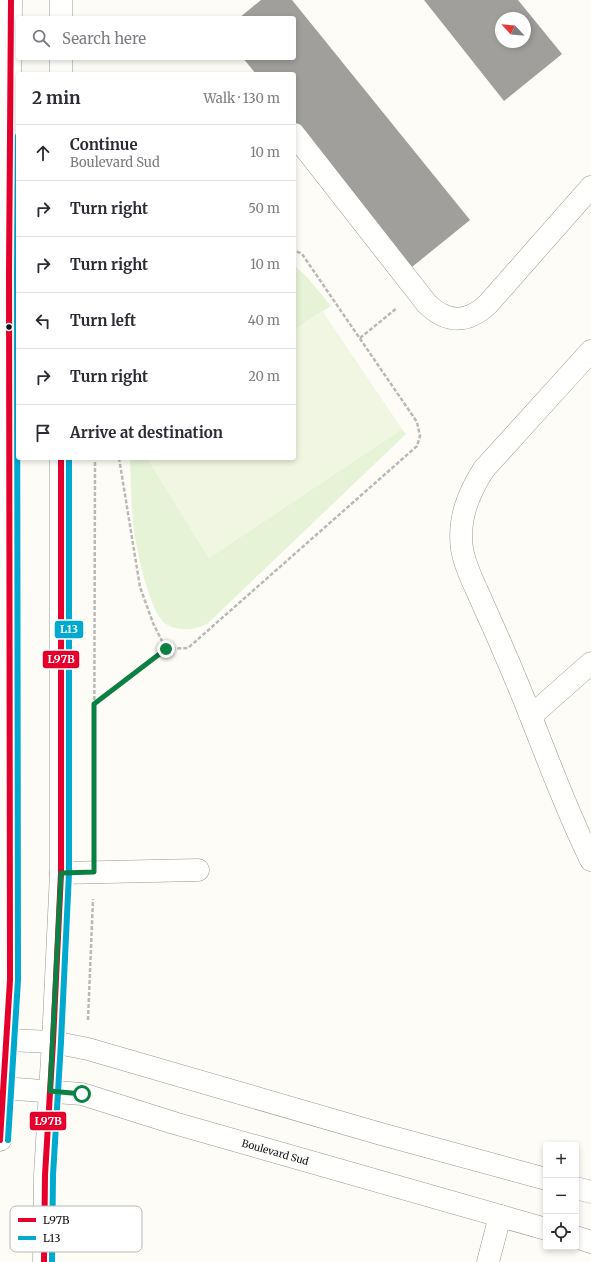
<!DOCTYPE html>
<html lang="en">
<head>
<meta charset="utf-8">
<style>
	:root { --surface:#fff; --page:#f7f7f7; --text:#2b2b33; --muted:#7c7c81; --line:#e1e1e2 }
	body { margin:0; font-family:Merriweather,serif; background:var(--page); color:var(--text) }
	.controls { position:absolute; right:12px; bottom:12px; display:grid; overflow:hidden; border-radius:4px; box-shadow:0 2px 6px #0003 }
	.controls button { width:36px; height:36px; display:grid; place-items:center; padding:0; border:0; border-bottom:1px solid var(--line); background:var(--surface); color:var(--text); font:20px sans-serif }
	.compass { position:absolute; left:495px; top:12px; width:36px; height:36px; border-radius:50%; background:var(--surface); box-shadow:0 2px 6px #0003; rotate:296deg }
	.stop { position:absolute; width:12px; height:12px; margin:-9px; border:3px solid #0b8043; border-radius:50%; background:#fff }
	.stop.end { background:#0b8043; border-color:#fff; box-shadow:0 1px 4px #0008 }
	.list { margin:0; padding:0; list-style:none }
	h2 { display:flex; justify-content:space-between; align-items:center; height:52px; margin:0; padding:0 16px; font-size:17px }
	h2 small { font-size:13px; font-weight:400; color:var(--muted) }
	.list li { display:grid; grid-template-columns:26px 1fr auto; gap:12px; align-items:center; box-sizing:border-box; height:56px; padding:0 16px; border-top:1px solid var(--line) }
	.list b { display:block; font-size:15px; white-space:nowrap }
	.list p { margin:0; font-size:13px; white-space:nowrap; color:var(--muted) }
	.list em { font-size:13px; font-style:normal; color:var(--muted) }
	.icon { flex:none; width:22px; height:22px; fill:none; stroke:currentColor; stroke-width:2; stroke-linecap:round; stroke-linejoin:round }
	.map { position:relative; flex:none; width:591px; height:1262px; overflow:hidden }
	.search { position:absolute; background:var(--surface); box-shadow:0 2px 6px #0003; left:16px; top:16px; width:280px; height:44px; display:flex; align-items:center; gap:10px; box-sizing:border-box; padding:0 14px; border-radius:4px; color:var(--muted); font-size:15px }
	.panel { position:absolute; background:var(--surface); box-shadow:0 2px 6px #0003; left:16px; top:72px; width:280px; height:388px; border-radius:4px }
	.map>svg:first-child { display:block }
</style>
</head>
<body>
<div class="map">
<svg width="591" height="1262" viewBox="0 0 591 1262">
	<rect width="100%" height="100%" fill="#fdfcf7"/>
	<g fill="#e7f3d7">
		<polygon points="294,265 306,276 331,306 294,330"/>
		<path d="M402 429 406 434 207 624C194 630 179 632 166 624 150 614 136 548 134 529 131 507 131 484 130 461L133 458H147L209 558Z"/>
	</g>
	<polygon fill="#f0f6e1" points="323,312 402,429 209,558 147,458 294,458 294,330"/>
	<g fill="#a19f9c" fill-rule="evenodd">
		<polygon points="261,0 292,0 470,220 412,267 294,121 294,74 256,74 243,58 294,58 294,18 239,18"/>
		<path d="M424 0H518L562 54 504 101ZM501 18H525V42H501Z"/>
	</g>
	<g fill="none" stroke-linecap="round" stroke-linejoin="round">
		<g stroke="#979795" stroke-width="23">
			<g id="minor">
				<polyline points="61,18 61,0"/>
				<polyline points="61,74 61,58"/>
				<path d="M294 134 427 304C448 324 468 323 488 304L591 187"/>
				<path d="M591 351 484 469C468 494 458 519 462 549 465 566 473 582 480 597 487 614 495 630 502 647 512 670 522 694 531 717 550 765 568 814 591 860"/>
				<polyline points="531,716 591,663"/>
				<polyline points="61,873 198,870"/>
				<polyline points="6,1040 53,1042 88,1049 381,1134 546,1179"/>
				<path id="s1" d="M3 1088 82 1094 174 1123 546 1229"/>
				<polyline points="0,1140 10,980 9,271 11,0"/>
				<polyline points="576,1188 591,1192"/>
				<polyline points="576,1237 591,1242"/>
				<polyline points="44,1262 45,1175 53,1042 61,873 61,458"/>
				<polyline points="488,1262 500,1216"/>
			</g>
		</g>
		<g stroke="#b9b9b8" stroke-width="2.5" stroke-dasharray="4 2" stroke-linecap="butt">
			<polyline points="360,338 397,308"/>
			<polyline points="119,458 140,587 153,623 166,649"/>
			<polyline points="94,704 166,649 188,648 417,446 420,436 417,422 302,254 294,250"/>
			<polyline points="94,844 95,458"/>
			<polyline points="88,1020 93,899"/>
		</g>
		<use href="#minor" stroke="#fffffe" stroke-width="22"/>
		<g stroke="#fff" stroke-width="9">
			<g id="bus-1">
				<polyline points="0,1140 10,980 9,271 11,0"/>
				<polyline points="44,1262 45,1175 53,1042 61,873 61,458"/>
			</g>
		</g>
		<g stroke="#fff" stroke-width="9">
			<g id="bus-2">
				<polyline points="8,1140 18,980 17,271 18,136"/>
				<polyline points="52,1262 53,1175 61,1042 69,873 69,458"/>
			</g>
		</g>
		<use href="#bus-1" stroke="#e4002b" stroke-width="6"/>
		<use href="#bus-2" stroke="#00a9ce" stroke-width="6"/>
	</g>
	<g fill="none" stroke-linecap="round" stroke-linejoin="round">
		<polyline stroke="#0b8043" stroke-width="5" points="82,1094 50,1091 61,873 94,872 94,704 166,649"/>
	</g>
	<circle fill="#111" stroke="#fff" stroke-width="1.5" cx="9" cy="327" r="3.5"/>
	<g text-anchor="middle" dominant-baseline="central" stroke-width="4" stroke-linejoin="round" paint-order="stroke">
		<g font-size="10" fill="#111" stroke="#fff">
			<text stroke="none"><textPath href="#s1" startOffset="281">Boulevard Sud</textPath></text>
		</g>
	</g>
	<rect x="10" y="1206" width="132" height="46" rx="6" fill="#fff" stroke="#b8b8b8" stroke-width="1"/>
	<rect x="18" y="1218" width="18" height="4" fill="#e4002b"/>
	<rect x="18" y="1236" width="18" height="4" fill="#00a9ce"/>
	<g font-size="11" fill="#111">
		<text x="43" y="1224">L97B</text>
		<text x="43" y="1242">L13</text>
	</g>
	<g stroke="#fff" stroke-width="1.5">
		<rect x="54" y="620" width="30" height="19" rx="4" fill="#00a9ce"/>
		<rect x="42" y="650" width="38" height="19" rx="4" fill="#e4002b"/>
		<rect x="29" y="1111" width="38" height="20" rx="4" fill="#e4002b"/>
	</g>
	<g font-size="11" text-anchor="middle" font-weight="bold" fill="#fff">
		<text x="69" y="633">L13</text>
		<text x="61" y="663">L97B</text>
		<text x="48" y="1125">L97B</text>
	</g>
</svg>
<div class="controls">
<button>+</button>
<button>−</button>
<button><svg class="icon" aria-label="locate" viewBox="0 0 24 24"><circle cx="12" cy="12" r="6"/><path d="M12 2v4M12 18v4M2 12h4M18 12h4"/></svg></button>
</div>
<svg class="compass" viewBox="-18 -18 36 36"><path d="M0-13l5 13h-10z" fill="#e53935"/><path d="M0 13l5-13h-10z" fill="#7c7c81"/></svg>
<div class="stop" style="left:82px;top:1094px"></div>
<div class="stop end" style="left:166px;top:649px"></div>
<div class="search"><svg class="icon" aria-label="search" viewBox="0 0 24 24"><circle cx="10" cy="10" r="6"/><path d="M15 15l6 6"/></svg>Search here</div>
<section class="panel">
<h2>2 min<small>Walk · 130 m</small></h2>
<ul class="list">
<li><svg class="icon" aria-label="ahead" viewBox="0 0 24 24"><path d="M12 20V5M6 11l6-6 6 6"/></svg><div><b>Continue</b><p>Boulevard Sud</p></div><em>10 m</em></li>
<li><svg class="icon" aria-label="right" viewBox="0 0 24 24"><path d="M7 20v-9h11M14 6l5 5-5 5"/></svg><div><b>Turn right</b></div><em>50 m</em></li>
<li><svg class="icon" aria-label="right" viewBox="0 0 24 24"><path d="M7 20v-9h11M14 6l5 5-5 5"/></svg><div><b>Turn right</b></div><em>10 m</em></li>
<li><svg class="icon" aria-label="left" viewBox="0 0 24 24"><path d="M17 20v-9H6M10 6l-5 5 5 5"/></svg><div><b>Turn left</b></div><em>40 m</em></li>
<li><svg class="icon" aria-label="right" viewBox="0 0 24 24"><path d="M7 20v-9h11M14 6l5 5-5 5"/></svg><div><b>Turn right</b></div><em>20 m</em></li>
<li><svg class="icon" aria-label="arrive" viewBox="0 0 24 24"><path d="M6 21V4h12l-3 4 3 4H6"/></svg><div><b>Arrive at destination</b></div></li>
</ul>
</section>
</div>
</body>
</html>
